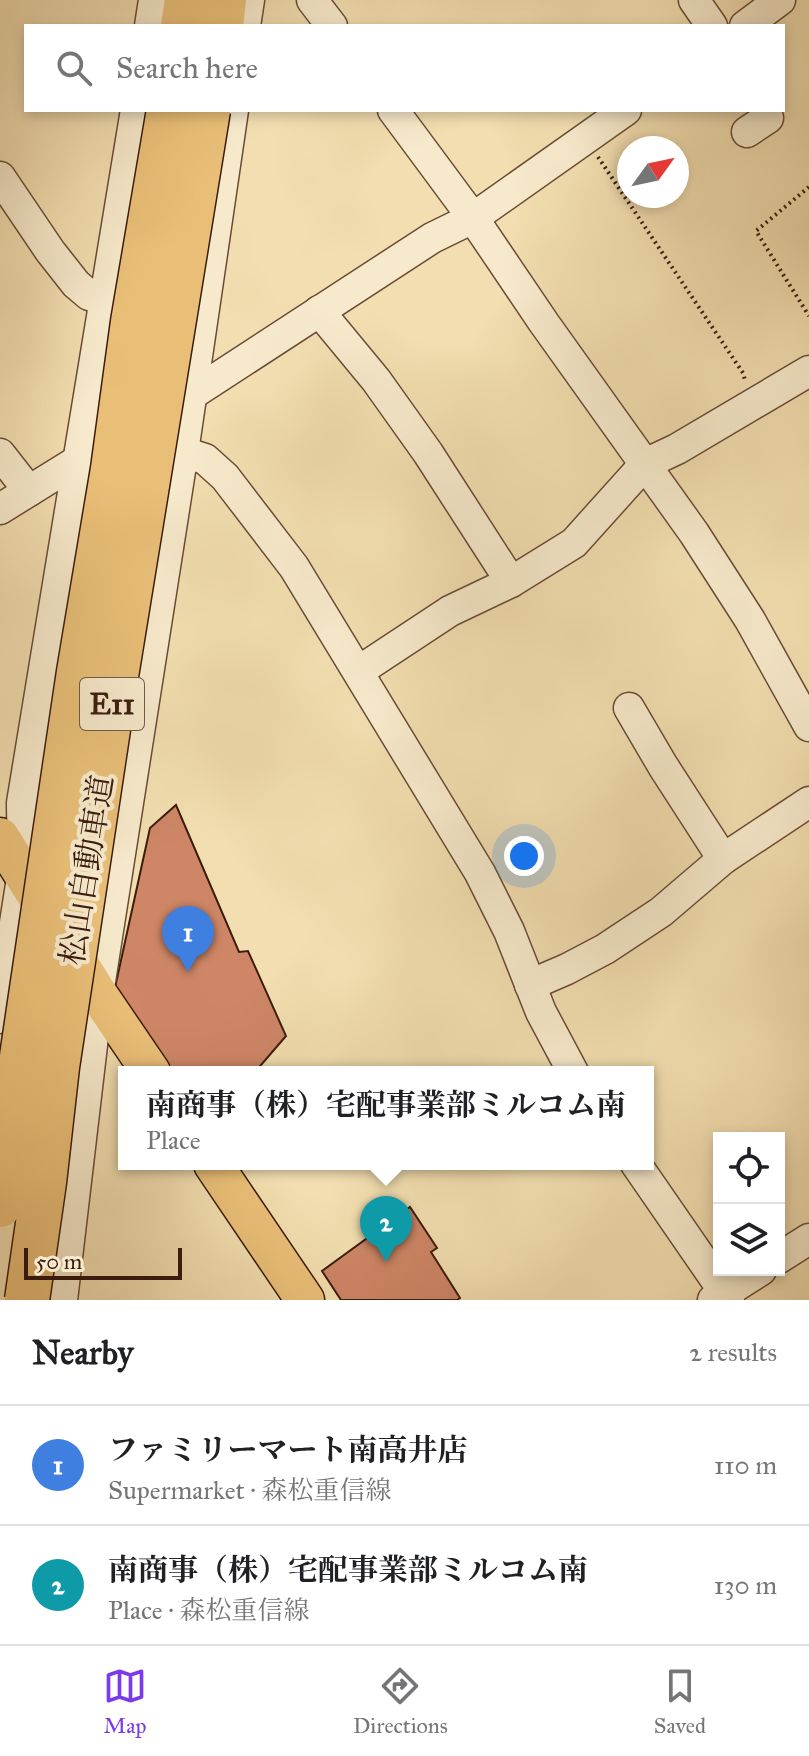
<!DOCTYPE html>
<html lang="en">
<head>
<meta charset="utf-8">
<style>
	:root { --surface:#fff; --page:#f6f6f6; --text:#202124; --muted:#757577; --line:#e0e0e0; --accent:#7c3aed }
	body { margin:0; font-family:"IM FELL Great Primer","Noto Serif JP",serif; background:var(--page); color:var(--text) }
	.controls { position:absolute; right:24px; bottom:24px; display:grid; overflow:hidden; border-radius:0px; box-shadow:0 4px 12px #0003 }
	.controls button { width:72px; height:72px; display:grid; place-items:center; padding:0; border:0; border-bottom:2px solid var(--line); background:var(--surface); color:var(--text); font:40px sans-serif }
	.compass { position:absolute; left:617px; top:136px; width:72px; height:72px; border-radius:50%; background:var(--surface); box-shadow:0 4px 12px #0003; rotate:57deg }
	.scale { position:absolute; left:24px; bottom:20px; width:158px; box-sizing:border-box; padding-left:8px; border:4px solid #3b1c0e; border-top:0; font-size:22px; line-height:28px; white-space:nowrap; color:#3b1c0e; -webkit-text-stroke:6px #f7eacc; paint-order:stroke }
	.you { position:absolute; left:524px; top:856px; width:28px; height:28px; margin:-20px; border:6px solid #fff; border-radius:50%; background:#1a73e8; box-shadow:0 0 0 12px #1a73e833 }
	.badge { display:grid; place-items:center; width:52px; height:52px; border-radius:50%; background:var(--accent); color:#fff; font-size:26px; font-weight:700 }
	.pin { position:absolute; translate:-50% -66px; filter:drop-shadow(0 2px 4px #0008) }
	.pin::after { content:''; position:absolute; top:42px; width:28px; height:24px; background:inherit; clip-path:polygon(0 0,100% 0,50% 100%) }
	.popup { position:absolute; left:118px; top:1066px; width:536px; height:104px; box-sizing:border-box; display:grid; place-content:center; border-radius:0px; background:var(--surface); filter:drop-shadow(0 2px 6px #0005); font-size:26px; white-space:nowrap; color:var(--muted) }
	.popup b { font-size:30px; color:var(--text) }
	.popup::after { content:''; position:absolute; left:50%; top:100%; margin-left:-16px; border:16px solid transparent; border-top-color:var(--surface) }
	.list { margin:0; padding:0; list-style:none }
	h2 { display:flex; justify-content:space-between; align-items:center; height:104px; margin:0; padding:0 32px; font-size:34px }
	h2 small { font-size:26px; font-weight:400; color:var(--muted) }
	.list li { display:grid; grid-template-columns:52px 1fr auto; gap:24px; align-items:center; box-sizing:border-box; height:120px; padding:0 32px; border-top:2px solid var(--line) }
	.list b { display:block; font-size:30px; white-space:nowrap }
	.list p { margin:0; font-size:26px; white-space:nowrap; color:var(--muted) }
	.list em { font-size:26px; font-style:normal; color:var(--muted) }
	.icon { flex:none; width:44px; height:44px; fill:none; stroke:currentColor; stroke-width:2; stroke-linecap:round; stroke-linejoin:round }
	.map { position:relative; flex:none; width:809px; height:1300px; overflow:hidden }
	.search { position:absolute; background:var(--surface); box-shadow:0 4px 12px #0003; left:24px; right:24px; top:24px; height:88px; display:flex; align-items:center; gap:20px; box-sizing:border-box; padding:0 28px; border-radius:0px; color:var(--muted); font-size:30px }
	.sheet { height:344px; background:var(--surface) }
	nav { display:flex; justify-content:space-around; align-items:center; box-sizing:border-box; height:112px; border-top:2px solid var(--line); background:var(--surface); font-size:22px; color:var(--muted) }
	nav a { display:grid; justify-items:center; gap:4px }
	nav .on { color:var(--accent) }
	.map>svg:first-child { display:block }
</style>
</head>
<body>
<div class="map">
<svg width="809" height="1300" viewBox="0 0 809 1300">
	<rect width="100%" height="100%" fill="#f2deb0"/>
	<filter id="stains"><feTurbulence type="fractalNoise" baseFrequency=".0025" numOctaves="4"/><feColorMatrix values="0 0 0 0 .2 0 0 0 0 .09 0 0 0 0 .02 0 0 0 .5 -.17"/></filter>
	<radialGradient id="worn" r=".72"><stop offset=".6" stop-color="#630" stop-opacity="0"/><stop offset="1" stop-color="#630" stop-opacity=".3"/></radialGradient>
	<g fill="#ce8666" stroke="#3b1c0e" stroke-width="2">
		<polygon points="176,805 239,952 248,951 286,1036 255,1072 172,1072 114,992 150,828"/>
		<polygon points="410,1207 437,1248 431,1252 460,1298 457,1300 341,1300 322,1271"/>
	</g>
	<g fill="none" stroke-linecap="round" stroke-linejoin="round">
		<g stroke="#694c36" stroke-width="33">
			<g id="minor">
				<polyline points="312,0 332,26"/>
				<polyline points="694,0 712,26"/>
				<polyline points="150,26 154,0"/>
				<polyline points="245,26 249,0"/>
				<polyline points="745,26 780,0"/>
				<polyline points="393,110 473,218 544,323 694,533 750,620 809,726"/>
				<polyline points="747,132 768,118 765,110"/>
				<polyline points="0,177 50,251 76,284 89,295 105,300"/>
				<polyline points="319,311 376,380 428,453 511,582"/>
				<polyline points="191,395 432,238 473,218 626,110"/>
				<polyline points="183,452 205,459 225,477 294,567 480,873 509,931 541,1012 573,1072"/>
				<polyline points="0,454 29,491"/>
				<polyline points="0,509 79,460"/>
				<polyline points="359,671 450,611 511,582 574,543 645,464 677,449 809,371"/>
				<polyline points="629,708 663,766 723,859"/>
				<polyline points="530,985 567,969 605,949 661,912 723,859 809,802"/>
				<polyline points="0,1018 23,872 22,803 136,110"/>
				<polyline points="636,1164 725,1293 713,1300"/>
				<polyline points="779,1258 809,1239"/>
				<polyline points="62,1300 98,994 183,452 233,110"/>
				<polyline points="729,1300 725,1293 761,1270"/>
			</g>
		</g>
		<g stroke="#3b1c0e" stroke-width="41">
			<g id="major">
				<polyline points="0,837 98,994 151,1072"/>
				<polyline points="213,1164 305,1300"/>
			</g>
		</g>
		<g stroke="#3b1c0e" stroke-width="47">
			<g id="highway">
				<polyline points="183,26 187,0"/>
				<polyline points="221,26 224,0"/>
			</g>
		</g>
		<g stroke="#3b1c0e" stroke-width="4" stroke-dasharray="2 4" stroke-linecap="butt">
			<polyline points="598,157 743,373 745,380"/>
			<polyline points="809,187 756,231 809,316"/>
		</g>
		<use href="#minor" stroke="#f7eacc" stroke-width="30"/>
		<use href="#major" stroke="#e9bf78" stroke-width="38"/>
		<use href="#highway" stroke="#e9bf78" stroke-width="44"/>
		<g stroke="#3b1c0e" stroke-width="47" stroke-linecap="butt">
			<g id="highway-bridge">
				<polyline points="0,1205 79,672 113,469 133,322 169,110"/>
				<polyline points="27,1300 44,1182 57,1067 116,676 208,110"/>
			</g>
		</g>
		<use href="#highway-bridge" stroke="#e9bf78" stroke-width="44"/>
	</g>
	<g text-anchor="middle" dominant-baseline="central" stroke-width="8" stroke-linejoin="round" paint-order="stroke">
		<rect fill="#f7eacc" stroke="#735a47" stroke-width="2" x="80" y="678" width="64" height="52" rx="6"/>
		<g font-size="30" font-weight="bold" fill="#3b1c0e">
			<text x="112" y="704">E11</text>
		</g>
		<g font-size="32" fill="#3b1c0e" stroke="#f7eacc">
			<text transform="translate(87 870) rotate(-81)">松山自動車道</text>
		</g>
	</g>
	<rect width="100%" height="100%" filter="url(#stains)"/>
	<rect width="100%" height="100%" fill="url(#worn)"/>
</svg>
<div class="controls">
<button><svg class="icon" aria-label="locate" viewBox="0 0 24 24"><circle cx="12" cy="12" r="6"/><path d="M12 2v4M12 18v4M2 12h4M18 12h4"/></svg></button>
<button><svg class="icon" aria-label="layers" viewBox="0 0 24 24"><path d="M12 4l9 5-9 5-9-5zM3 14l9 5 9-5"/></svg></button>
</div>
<svg class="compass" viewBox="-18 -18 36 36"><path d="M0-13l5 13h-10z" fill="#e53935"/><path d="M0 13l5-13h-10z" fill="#757577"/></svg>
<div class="scale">50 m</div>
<div class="you"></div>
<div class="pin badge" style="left:188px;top:972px;background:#3f7fe0">1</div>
<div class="pin badge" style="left:386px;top:1262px;background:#0f9aa8">2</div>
<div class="popup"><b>南商事（株）宅配事業部ミルコム南</b>Place</div>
<div class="search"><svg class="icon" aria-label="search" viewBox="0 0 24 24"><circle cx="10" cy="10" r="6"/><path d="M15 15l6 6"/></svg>Search here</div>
</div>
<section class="sheet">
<h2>Nearby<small>2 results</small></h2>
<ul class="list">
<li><span class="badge" style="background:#3f7fe0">1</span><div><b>ファミリーマート南高井店</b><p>Supermarket · 森松重信線</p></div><em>110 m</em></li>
<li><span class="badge" style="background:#0f9aa8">2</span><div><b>南商事（株）宅配事業部ミルコム南</b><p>Place · 森松重信線</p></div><em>130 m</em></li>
</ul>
</section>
<nav>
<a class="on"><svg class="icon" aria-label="map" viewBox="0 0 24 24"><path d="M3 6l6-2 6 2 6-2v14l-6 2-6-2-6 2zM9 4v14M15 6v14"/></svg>Map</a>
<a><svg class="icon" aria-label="directions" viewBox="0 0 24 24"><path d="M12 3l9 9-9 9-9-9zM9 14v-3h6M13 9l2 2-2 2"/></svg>Directions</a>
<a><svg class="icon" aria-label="saved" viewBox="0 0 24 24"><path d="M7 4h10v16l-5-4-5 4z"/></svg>Saved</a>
</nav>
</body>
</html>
